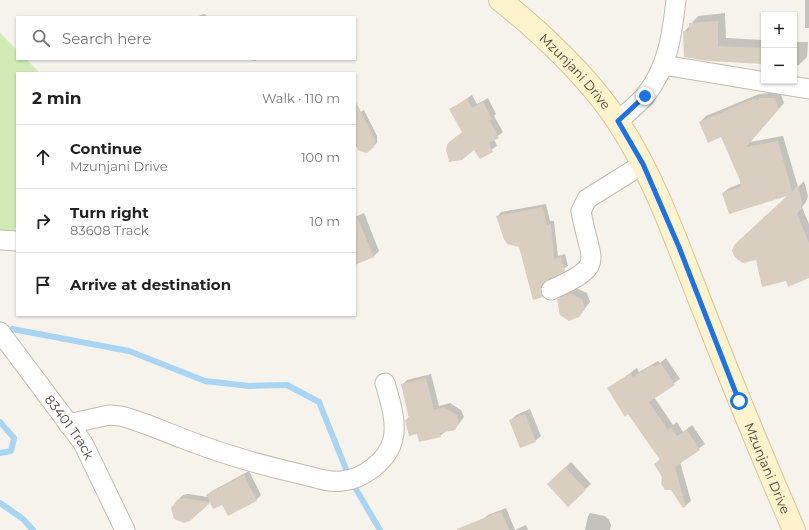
<!DOCTYPE html>
<html lang="en">
<head>
<meta charset="utf-8">
<style>
	:root { --surface:#fff; --page:#f6f6f6; --text:#222; --muted:#767676; --line:#e0e0e0 }
	body { margin:0; font-family:Montserrat,sans-serif; background:var(--page); color:var(--text) }
	.controls { position:absolute; right:12px; top:12px; display:grid; overflow:hidden; border-radius:0px; box-shadow:0 1px 3px #0004 }
	.controls button { width:36px; height:36px; display:grid; place-items:center; padding:0; border:0; border-bottom:1px solid var(--line); background:var(--surface); color:var(--text); font:20px sans-serif }
	.stop { position:absolute; width:12px; height:12px; margin:-9px; border:3px solid #1a73e8; border-radius:50%; background:#fff }
	.stop.end { background:#1a73e8; border-color:#fff; box-shadow:0 1px 4px #0008 }
	.list { margin:0; padding:0; list-style:none }
	h2 { display:flex; justify-content:space-between; align-items:center; height:52px; margin:0; padding:0 16px; font-size:17px }
	h2 small { font-size:13px; font-weight:400; color:var(--muted) }
	.list li { display:grid; grid-template-columns:26px 1fr auto; gap:12px; align-items:center; box-sizing:border-box; height:64px; padding:0 16px; border-top:1px solid var(--line) }
	.list b { display:block; font-size:15px; white-space:nowrap }
	.list p { margin:0; font-size:13px; white-space:nowrap; color:var(--muted) }
	.list em { font-size:13px; font-style:normal; color:var(--muted) }
	.icon { flex:none; width:22px; height:22px; fill:none; stroke:currentColor; stroke-width:2; stroke-linecap:round; stroke-linejoin:round }
	.map { position:relative; flex:none; width:809px; height:530px; overflow:hidden }
	.search { position:absolute; background:var(--surface); box-shadow:0 1px 3px #0004; left:16px; top:16px; width:340px; height:44px; display:flex; align-items:center; gap:10px; box-sizing:border-box; padding:0 14px; border-radius:0px; color:var(--muted); font-size:15px }
	.panel { position:absolute; background:var(--surface); box-shadow:0 1px 3px #0004; left:16px; top:72px; width:340px; height:244px; border-radius:0px }
	.map>svg:first-child { display:block }
</style>
</head>
<body>
<div class="map">
<svg width="809" height="530" viewBox="0 0 809 530">
	<rect width="100%" height="100%" fill="#f6f3ec"/>
	<polygon fill="#d2eab5" points="0,33 17,50 17,59 26,59 40,73 17,73 17,227 0,242"/>
	<g fill="#0003" fill-rule="evenodd">
		<rect x="805" y="0" width="4" height="28"/>
		<polygon points="725,13 726,38 764,40 764,63 708,60 684,32 698,16"/>
		<polygon points="204,14 209,17 196,17"/>
		<polygon points="794,42 808,42 807,57 799,65 794,65"/>
		<polygon points="246,59 258,59 255,61"/>
		<polygon points="780,92 784,103 750,142 783,136 798,187 804,181 808,196 806,202 802,207 809,224 809,277 786,280 756,259 790,194 723,193 729,188 742,183 722,136 700,122 706,116 759,94"/>
		<polygon points="472,95 477,104 488,98 496,114 494,116 503,132 494,139 497,146 480,158 451,109"/>
		<polygon points="364,110 377,136 377,143 367,152 355,143 355,115"/>
		<path d="M546 204 550 221H554L558 256 565 254 568 266 545 281 543 285 546 293 543 296 533 299 520 246 508 243 504 239 498 216 501 212ZM537 285H539L543 295H541Z"/>
		<polygon points="364,213 379,251 373,257 355,264 355,217"/>
		<polygon points="576,288 587,293 590,302 579,316 558,300 564,294"/>
		<polygon points="666,358 680,379 654,397 673,425 677,422 683,432 692,425 705,444 680,462 691,501 685,506 655,464 660,459 629,413 608,389 637,368 639,372 658,361 660,363"/>
		<polygon points="431,374 439,406 450,403 461,410 464,417 455,429 446,431 440,436 417,433 406,420 410,416 402,385 407,380"/>
		<polygon points="530,409 541,436 535,441 510,421 516,415"/>
		<polygon points="571,462 591,484 568,505 548,484"/>
		<polygon points="249,471 261,495 256,500 223,503 210,501 189,520 178,500 183,495 188,494 208,497 207,495 212,491"/>
		<polygon points="506,508 515,530 526,525 528,530 488,530 483,519 488,515"/>
		<polygon points="590,513 605,516 609,520 611,525 610,530 585,530 588,516"/>
	</g>
	<g fill="none" stroke-linecap="round" stroke-linejoin="round">
		<g stroke="#a9d4f2" stroke-width="6">
			<polyline points="12,329 129,351 205,381 249,386 287,385 319,402 350,479 380,530"/>
			<polyline points="0,422 14,438 11,451 0,453"/>
			<polyline points="0,503 23,519 33,530"/>
		</g>
	</g>
	<g fill="#d8cfc1">
		<polygon points="718,21 718,46 764,48 764,64 708,61 684,57 683,31 689,31 689,23"/>
		<polygon points="759,98 775,98 779,109 746,147 778,141 792,191 798,186 802,202 801,209 797,214 809,243 809,278 788,287 786,281 762,287 756,260 743,263 738,260 734,256 732,250 735,244 787,196 729,214 722,193 741,187 739,178 721,137 708,143 699,122 753,99 759,100"/>
		<polygon points="467,99 472,108 483,102 492,119 490,121 499,138 489,143 493,152 480,159 474,150 462,160 449,162 446,149 448,143 462,132 449,109"/>
		<polygon points="355,100 375,139 374,147 367,153 359,151 355,145"/>
		<polygon points="543,207 547,225 551,224 554,259 561,257 565,271 542,284 540,290 543,297 533,300 519,247 507,244 504,239 496,216"/>
		<polygon points="355,212 374,257 355,265"/>
		<polygon points="569,293 582,299 585,309 579,317 569,321 560,315 557,299"/>
		<polygon points="661,363 675,385 649,402 668,430 671,427 677,436 687,430 700,450 675,467 686,507 683,508 671,490 665,490 661,484 662,477 654,464 660,460 628,414 625,417 607,388 631,373 633,377 652,365 654,367"/>
		<polygon points="426,378 434,410 444,407 457,415 459,422 455,430 440,433 441,437 419,442 417,434 409,436 405,420 409,419 401,384"/>
		<polygon points="525,414 536,442 520,448 509,420"/>
		<polygon points="565,467 586,490 568,507 547,484"/>
		<polygon points="244,475 257,501 228,516 222,505 213,509 210,503 190,521 184,523 174,519 171,508 177,500 183,498 210,502 206,495"/>
		<polygon points="501,511 509,530 457,530 457,529"/>
	</g>
	<g fill="none" stroke-linecap="round" stroke-linejoin="round">
		<g stroke="#c2bbae" stroke-width="21">
			<g id="minor">
				<polyline points="663,65 809,89"/>
				<path d="M618 121C627 113 637 105 645 96 668 67 672 35 676 0"/>
				<polyline points="0,240 17,241"/>
				<path d="M551 290C608 264 590 264 581 211L587 199 643 164"/>
				<path id="s1" d="M0 332 83 443 125 530"/>
				<path d="M68 424 109 415 121 416C143 422 163 431 184 439 222 454 261 465 300 474 314 477 328 483 342 481 363 479 388 461 393 439 397 422 390 400 385 383"/>
			</g>
		</g>
		<g stroke="#d6c79b" stroke-width="24">
			<g id="secondary">
				<path id="s2" d="M500 0C539 30 591 80 618 122 654 176 676 241 700 301 730 378 761 454 794 530"/>
			</g>
		</g>
		<use href="#minor" stroke="#fff" stroke-width="19"/>
		<use href="#secondary" stroke="#fff3cd" stroke-width="22"/>
	</g>
	<g fill="none" stroke-linecap="round" stroke-linejoin="round">
		<polyline stroke="#1a73e8" stroke-width="5" points="645,96 618,121 643,164 679,247 739,401"/>
	</g>
	<g text-anchor="middle" dominant-baseline="central" stroke-width="3" stroke-linejoin="round" paint-order="stroke">
		<g font-size="13" fill="#4b4439" stroke="#fff">
			<text stroke="none"><textPath href="#s2" startOffset="104">Mzunjani Drive</textPath></text>
			<text stroke="none"><textPath href="#s1" startOffset="118">83401 Track</textPath></text>
			<text stroke="none"><textPath href="#s2" startOffset="548">Mzunjani Drive</textPath></text>
		</g>
	</g>
</svg>
<div class="controls">
<button>+</button>
<button>−</button>
</div>
<div class="stop" style="left:739px;top:401px"></div>
<div class="stop end" style="left:645px;top:96px"></div>
<div class="search"><svg class="icon" aria-label="search" viewBox="0 0 24 24"><circle cx="10" cy="10" r="6"/><path d="M15 15l6 6"/></svg>Search here</div>
<section class="panel">
<h2>2 min<small>Walk · 110 m</small></h2>
<ul class="list">
<li><svg class="icon" aria-label="ahead" viewBox="0 0 24 24"><path d="M12 20V5M6 11l6-6 6 6"/></svg><div><b>Continue</b><p>Mzunjani Drive</p></div><em>100 m</em></li>
<li><svg class="icon" aria-label="right" viewBox="0 0 24 24"><path d="M7 20v-9h11M14 6l5 5-5 5"/></svg><div><b>Turn right</b><p>83608 Track</p></div><em>10 m</em></li>
<li><svg class="icon" aria-label="arrive" viewBox="0 0 24 24"><path d="M6 21V4h12l-3 4 3 4H6"/></svg><div><b>Arrive at destination</b></div></li>
</ul>
</section>
</div>
</body>
</html>
